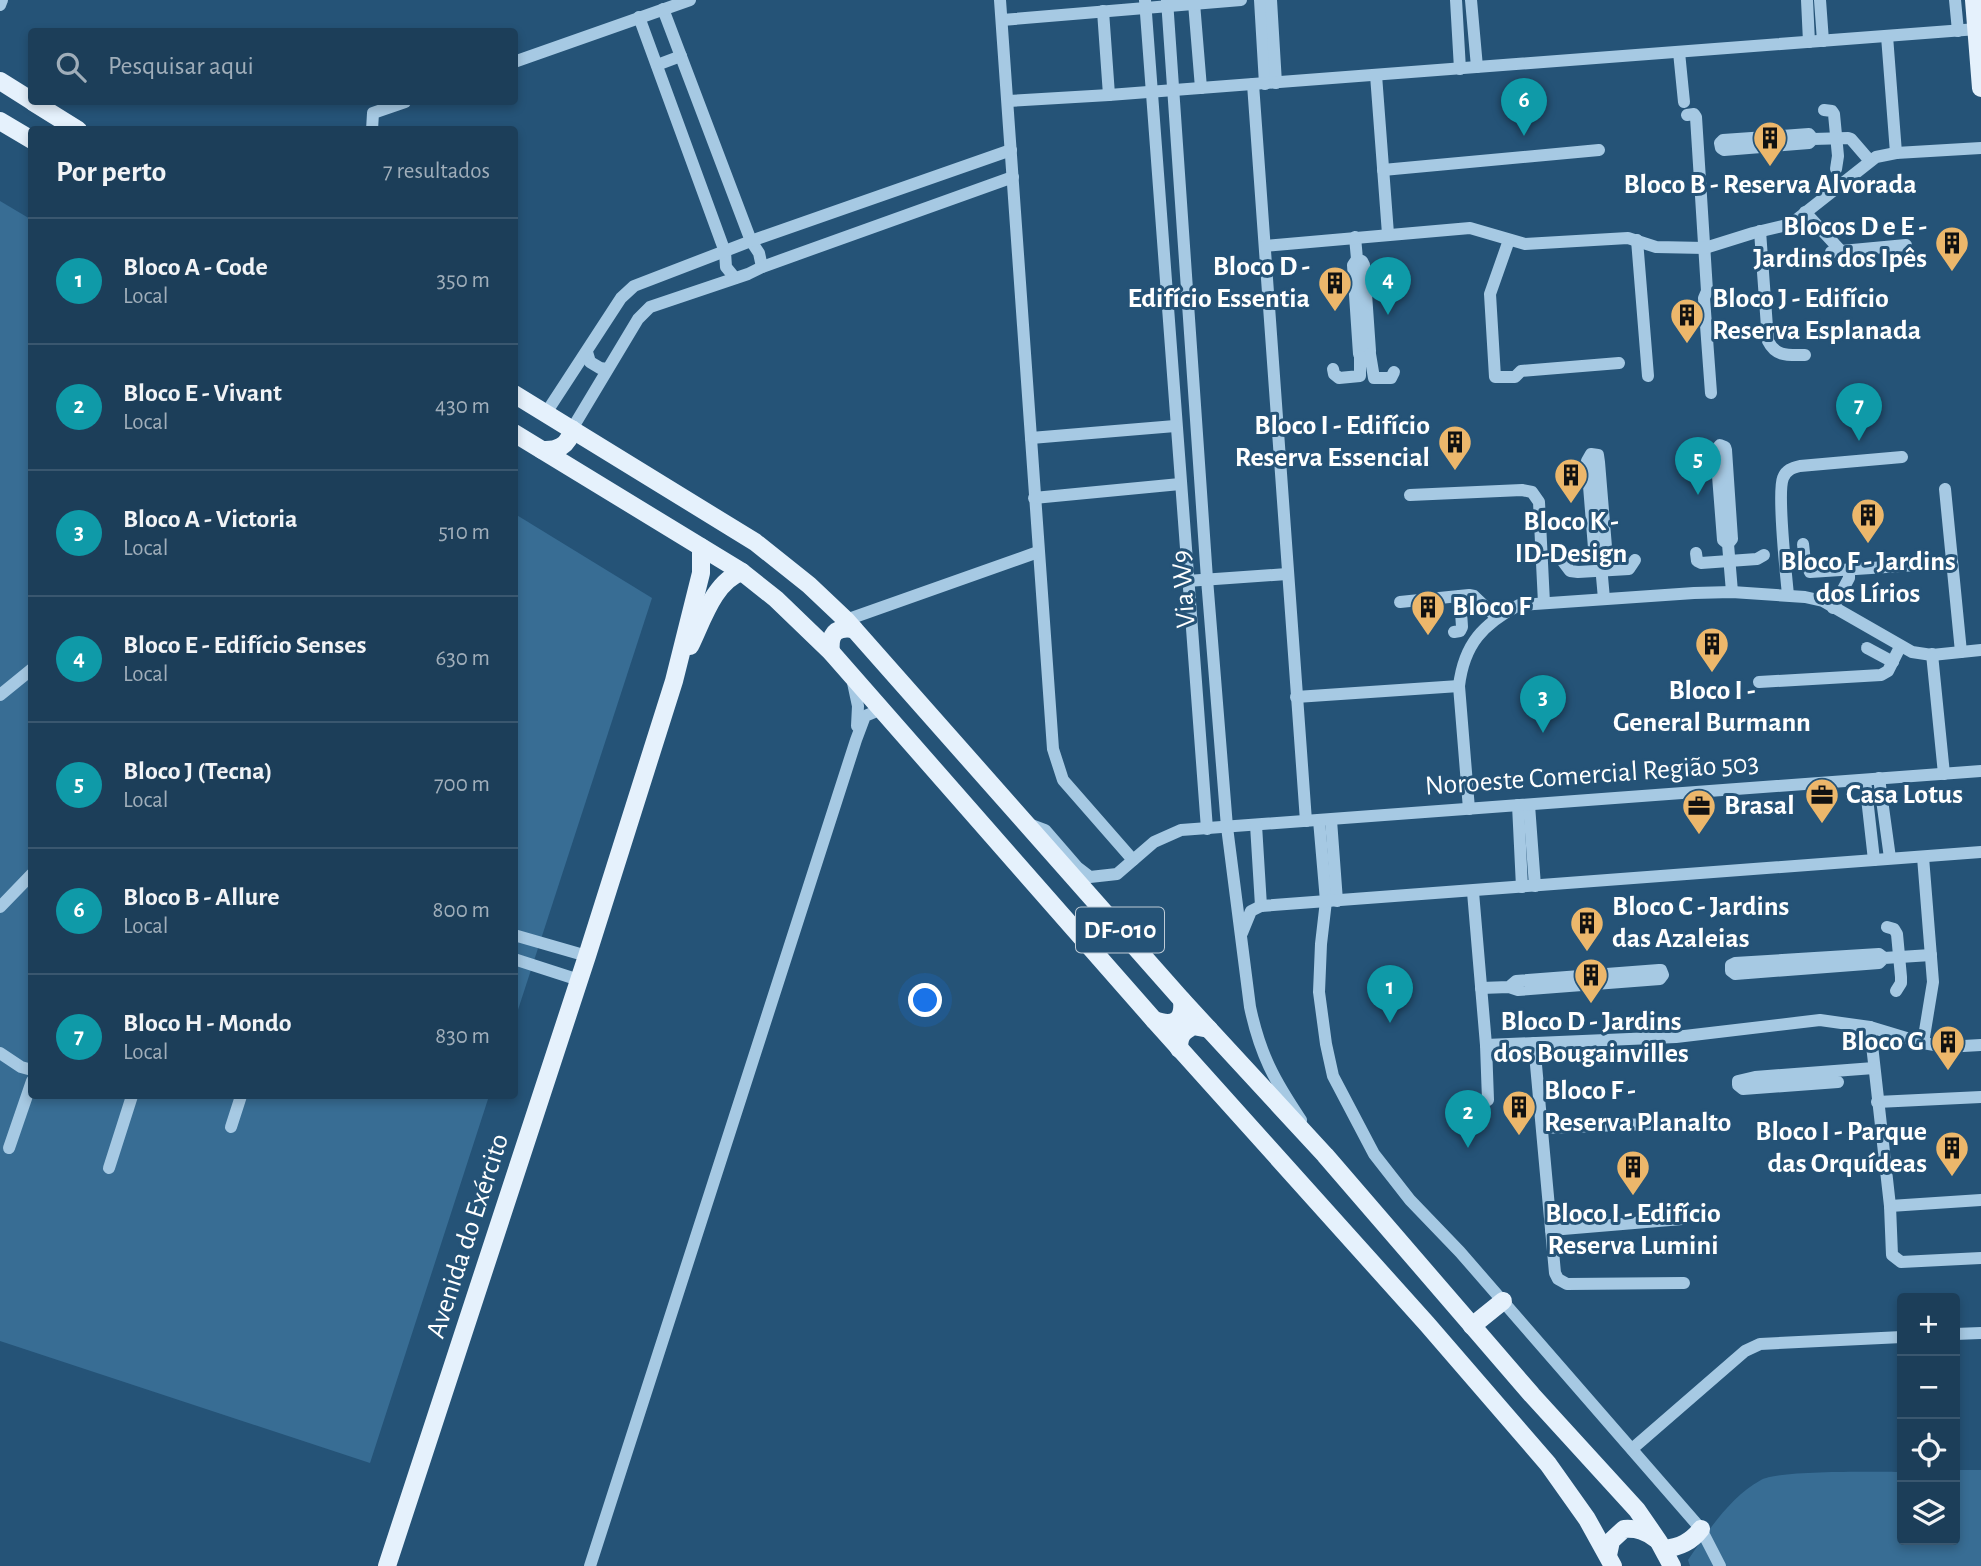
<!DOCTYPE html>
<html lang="pt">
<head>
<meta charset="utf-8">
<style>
	:root { --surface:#1c3e59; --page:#25455f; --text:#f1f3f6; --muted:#a0aeba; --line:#3a576f; --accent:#ecb76b }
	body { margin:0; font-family:"Alegreya Sans",sans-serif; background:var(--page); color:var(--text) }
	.controls { position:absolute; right:21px; bottom:21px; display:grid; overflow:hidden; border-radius:7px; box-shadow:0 4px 10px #0003 }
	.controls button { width:63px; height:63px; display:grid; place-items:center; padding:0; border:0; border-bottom:2px solid var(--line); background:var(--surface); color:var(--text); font:35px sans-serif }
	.you { position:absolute; left:926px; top:1001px; width:24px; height:24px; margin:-18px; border:5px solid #fff; border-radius:50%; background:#1a73e8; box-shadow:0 0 0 10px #1a73e833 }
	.badge { display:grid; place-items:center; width:46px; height:46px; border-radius:50%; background:var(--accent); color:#fff; font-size:23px; font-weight:700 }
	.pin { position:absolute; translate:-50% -58px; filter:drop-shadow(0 2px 4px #0008) }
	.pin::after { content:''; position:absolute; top:37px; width:24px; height:21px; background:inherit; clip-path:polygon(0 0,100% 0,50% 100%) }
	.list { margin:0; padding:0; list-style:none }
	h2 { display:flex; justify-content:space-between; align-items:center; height:91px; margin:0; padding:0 28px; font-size:30px }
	h2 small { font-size:23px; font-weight:400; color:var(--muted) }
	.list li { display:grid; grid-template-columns:46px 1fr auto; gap:21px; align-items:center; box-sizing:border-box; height:126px; padding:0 28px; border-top:2px solid var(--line) }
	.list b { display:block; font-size:26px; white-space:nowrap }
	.list p { margin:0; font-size:23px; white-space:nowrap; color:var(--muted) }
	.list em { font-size:23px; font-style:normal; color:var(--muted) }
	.icon { flex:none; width:38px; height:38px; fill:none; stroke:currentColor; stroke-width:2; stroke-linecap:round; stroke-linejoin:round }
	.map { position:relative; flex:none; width:1981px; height:1566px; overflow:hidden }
	.search { position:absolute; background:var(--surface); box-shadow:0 4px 10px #0003; left:28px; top:28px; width:490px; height:77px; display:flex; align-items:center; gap:18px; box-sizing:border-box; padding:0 24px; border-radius:7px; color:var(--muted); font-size:26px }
	.panel { position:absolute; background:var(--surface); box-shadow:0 4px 10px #0003; left:28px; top:126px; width:490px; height:973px; border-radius:7px }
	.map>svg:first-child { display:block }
</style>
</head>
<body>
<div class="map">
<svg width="1981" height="1566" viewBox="0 0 1981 1566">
	<rect width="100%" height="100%" fill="#255377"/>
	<g fill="#386d94">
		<polygon points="0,201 32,220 32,1096 489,1096 370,1463 0,1341"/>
		<polygon points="515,514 652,598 515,1019"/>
		<path d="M1955 1470H1981V1566H1690L1688 1560C1708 1531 1730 1497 1761 1480 1778 1470 1877 1472 1902 1472V1540H1955Z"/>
	</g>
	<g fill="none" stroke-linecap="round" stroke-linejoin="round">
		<g stroke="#a6c9e3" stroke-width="12">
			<polyline points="1000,0 1053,749 1063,780 1133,860"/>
			<polyline points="1145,0 1207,829"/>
			<path d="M1167 0 1207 579 1227 827 1250 1007C1260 1054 1274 1080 1301 1120"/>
			<polyline points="1260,0 1265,84"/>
			<polyline points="1271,0 1276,83"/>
			<polyline points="1456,0 1460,69"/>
			<polyline points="1471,0 1477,67"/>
			<polyline points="1807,0 1809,42"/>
			<polyline points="1820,0 1823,41"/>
			<polyline points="1955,0 1958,31"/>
			<polyline points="1194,3 1201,88"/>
			<polyline points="0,5 2,0"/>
			<polyline points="663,9 751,241 759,253 762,267"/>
			<polyline points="1103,11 1109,95"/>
			<polyline points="639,17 725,252 726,267 735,278"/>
			<polyline points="1002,20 1241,0"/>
			<polyline points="1887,36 1896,153"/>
			<polyline points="1679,52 1684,102"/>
			<polyline points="514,62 690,0"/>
			<polyline points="657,65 681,56"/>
			<polyline points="1376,75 1388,234"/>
			<polyline points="1253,84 1306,821"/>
			<polyline points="1008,101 1109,95 1977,29"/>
			<polyline points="1824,110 1832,111 1834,114 1838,156 1836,169"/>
			<polyline points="1687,115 1694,114 1696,117 1707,291 1704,298 1711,393"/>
			<polyline points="372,130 373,113 405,102"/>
			<polyline points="1813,139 1809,134 1723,140 1720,143 1721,148 1724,150 1809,143 1813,139 1848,138 1851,139 1870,161"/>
			<polyline points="1383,170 1599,150"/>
			<polyline points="1805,212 1841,251"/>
			<path d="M1760 231 1768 341C1776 357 1788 355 1805 355"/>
			<polyline points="1355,237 1357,259 1353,265 1359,354 1365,358 1369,356 1370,351 1364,265 1362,261 1357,259"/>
			<polyline points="1509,240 1490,294 1495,377 1515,377 1521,371 1619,363"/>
			<polyline points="1637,240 1648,376"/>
			<polyline points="1265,246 1470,228 1525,244 1628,238 1656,247 1705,248 1753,233 1791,224 1876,157 1896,153 1981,148"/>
			<polyline points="1831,252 1906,245"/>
			<polyline points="587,352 590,362 600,368 607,369"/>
			<polyline points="1370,354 1374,378 1391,378 1394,372"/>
			<polyline points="1333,369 1334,374 1339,378 1360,376 1360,356"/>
			<polyline points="546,413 621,298 634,286 751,241 1011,150"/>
			<polyline points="572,429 638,319 650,307 748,274 762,267 1013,177"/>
			<polyline points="1031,438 1175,426"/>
			<polyline points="1945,489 1961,652"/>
			<polyline points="1410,495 1522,490 1532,492 1539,502 1544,603"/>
			<polyline points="1034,498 1180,484"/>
			<polyline points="1728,544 1723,540 1716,450 1720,445 1725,447 1726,450 1732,539 1728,544 1732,592"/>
			<polyline points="1803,544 1805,562 1810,572 1932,564"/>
			<polyline points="1696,553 1697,561 1701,563 1757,559 1764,555"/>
			<polyline points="1600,554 1594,548 1587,461 1591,454 1598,455 1599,462 1606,547 1600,554 1604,599"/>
			<polyline points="1564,563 1570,571 1578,572 1629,569 1635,560"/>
			<polyline points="1187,581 1287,574"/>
			<path d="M1788 595C1786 574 1777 493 1783 478 1786 470 1792 468 1800 466L1902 457"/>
			<polyline points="1400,602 1469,595 1474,596 1496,617"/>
			<polyline points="1833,608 1849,578 1849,570"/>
			<polyline points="846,620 1038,552"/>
			<polyline points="1454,632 1460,631 1462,627 1460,596"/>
			<polyline points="1867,648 1893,662"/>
			<polyline points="1932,654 1944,774"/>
			<polyline points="852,678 858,706 857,726"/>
			<polyline points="1759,682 1881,675 1888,671 1900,647"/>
			<polyline points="0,695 32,669"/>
			<polyline points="1296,697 1459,686"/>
			<polyline points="1879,778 1890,858"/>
			<polyline points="1865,780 1874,860"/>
			<polyline points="1518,805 1522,887"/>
			<polyline points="1529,805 1535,886"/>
			<path d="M1469 809 1459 686C1464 644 1483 624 1519 605L1694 593 1732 592 1805 597 1823 601 1912 652 1932 655 1981 650"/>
			<polyline points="1319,820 1326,901 1321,944 1319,992 1326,1044 1333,1076 1374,1154 1410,1200 1460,1252 1701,1529 1720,1566"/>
			<polyline points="1331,820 1337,901"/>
			<polyline points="1029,824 1045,830 1077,867 1090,877 1117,874 1154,842 1181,830 1981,771"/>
			<polyline points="1256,825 1261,906"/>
			<polyline points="1473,892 1486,1045 1488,1100"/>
			<polyline points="0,907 32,874"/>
			<polyline points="1887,927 1894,929 1897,934 1901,977 1901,983 1896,991"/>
			<polyline points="1242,933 1251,911 1261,906 1981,852"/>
			<polyline points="514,935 587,956"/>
			<polyline points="1884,958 1879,963 1735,974 1731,971 1731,965 1735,963 1879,954 1884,958 1931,955"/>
			<polyline points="514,959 579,980"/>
			<polyline points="1481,988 1509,987 1518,990 1660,979 1663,975 1661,970 1659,970 1516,981 1509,987"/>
			<polyline points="1870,1027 1890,1206 1892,1255 1901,1262 1981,1258"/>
			<polyline points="1534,1043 1555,1273 1558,1279 1567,1284 1684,1283"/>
			<polyline points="1923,1043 1933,982 1923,857"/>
			<polyline points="1486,1045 1676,1037 1820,1020 1870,1027 1923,1043 1946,1047 1981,1045"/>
			<polyline points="0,1053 21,1067 32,1070"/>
			<polyline points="1838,1082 1743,1089 1738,1085 1738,1081 1755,1077 1874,1068"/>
			<polyline points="1877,1102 1981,1097"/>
			<polyline points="231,1127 241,1096"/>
			<polyline points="1542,1128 1676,1123"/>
			<polyline points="9,1148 32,1081"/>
			<polyline points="109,1168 132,1096"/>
			<polyline points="1890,1206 1981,1200"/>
			<polyline points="1551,1230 1682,1219"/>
			<polyline points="1955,1334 1981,1333"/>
			<polyline points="1632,1449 1745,1351 1760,1344 1902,1337"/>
			<polyline points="590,1566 856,740 865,716 877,711 884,714"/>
		</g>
		<g stroke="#e5f1fc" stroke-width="18">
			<polyline points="1974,0 1981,88"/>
			<polyline points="0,81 32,101"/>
			<polyline points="33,102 78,130"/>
			<polyline points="0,121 32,140"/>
			<polyline points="514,394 755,542 809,585 846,620 1182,1000 1325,1155 1532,1395 1637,1510 1659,1542 1672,1566"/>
			<polyline points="514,433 742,572 776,599 831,652 1154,1020 1427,1324 1548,1464 1587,1519 1613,1566"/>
			<path d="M542 450C557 451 569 446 572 429"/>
			<path d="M690 646C702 622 714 581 742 572"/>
			<path d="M831 652C829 635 835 626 854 629"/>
			<path d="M1154 1020C1174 1027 1184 1021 1182 1000"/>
			<path d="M1179 1049C1179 1036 1182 1032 1193 1026L1209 1029"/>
			<polyline points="1472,1326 1503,1301"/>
			<path d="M1664 1549C1680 1547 1691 1542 1701 1529"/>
			<path d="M1608 1555 1611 1541 1624 1529C1637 1528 1646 1531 1656 1539"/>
			<polyline points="387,1566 587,956 674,681 701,573 701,547"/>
		</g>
	</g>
	<defs>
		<g id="building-pin" transform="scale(1.75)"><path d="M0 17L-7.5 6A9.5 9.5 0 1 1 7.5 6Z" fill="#ecb76b" stroke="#255377"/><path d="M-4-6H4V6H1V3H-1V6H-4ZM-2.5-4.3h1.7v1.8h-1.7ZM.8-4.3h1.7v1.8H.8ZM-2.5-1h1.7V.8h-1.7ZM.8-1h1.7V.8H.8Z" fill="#111"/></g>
		<g id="office-pin" transform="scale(1.75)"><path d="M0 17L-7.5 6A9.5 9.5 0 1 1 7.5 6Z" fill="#ecb76b" stroke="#255377"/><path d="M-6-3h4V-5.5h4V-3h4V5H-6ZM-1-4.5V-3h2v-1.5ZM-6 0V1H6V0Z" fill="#111"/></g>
	</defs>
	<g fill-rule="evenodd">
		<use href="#building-pin" x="1770" y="138"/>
		<use href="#building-pin" x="1952" y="243"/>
		<use href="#building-pin" x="1335" y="283"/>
		<use href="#building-pin" x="1687" y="315"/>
		<use href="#building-pin" x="1455" y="442"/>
		<use href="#building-pin" x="1571" y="475"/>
		<use href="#building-pin" x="1868" y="515"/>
		<use href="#building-pin" x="1428" y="607"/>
		<use href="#building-pin" x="1712" y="644"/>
		<use href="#office-pin" x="1822" y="795"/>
		<use href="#office-pin" x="1699" y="806"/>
		<use href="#building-pin" x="1587" y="923"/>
		<use href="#building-pin" x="1591" y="975"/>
		<use href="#building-pin" x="1948" y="1042"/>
		<use href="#building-pin" x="1519" y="1107"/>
		<use href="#building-pin" x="1952" y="1148"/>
		<use href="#building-pin" x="1633" y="1167"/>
	</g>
	<g text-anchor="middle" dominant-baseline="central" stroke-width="6" stroke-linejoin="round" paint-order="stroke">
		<rect fill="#255377" stroke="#becbd6" stroke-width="2" x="1076" y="907.5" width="88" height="45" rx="5"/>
		<g font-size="26" font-weight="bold" fill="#fff">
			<text x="1120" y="930">DF-010</text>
		</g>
		<g font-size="28" font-weight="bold" fill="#fff" stroke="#255377">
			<text x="1770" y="185">Bloco B - Reserva Alvorada</text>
			<text x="1927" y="227" text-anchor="end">Blocos D e E -<tspan x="1927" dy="32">Jardins dos Ipês</tspan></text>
			<text x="1310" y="267" text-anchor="end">Bloco D -<tspan x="1310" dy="32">Edifício Essentia</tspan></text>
			<text x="1712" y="299" text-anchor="start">Bloco J - Edifício<tspan x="1712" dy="32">Reserva Esplanada</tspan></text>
			<text x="1430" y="426" text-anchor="end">Bloco I - Edifício<tspan x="1430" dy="32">Reserva Essencial</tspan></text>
			<text x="1571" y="522">Bloco K -<tspan x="1571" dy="32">ID-Design</tspan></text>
			<text x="1868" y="562">Bloco F - Jardins<tspan x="1868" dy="32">dos Lírios</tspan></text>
			<text x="1452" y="607" text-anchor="start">Bloco F</text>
			<text x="1712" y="691">Bloco I -<tspan x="1712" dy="32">General Burmann</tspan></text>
			<text x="1846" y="795" text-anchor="start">Casa Lotus</text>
			<text x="1724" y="806" text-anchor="start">Brasal</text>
			<text x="1612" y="907" text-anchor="start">Bloco C - Jardins<tspan x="1612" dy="32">das Azaleias</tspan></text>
			<text x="1591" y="1022">Bloco D - Jardins<tspan x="1591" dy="32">dos Bougainvilles</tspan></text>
			<text x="1924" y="1042" text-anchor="end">Bloco G</text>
			<text x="1544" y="1091" text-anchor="start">Bloco F -<tspan x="1544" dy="32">Reserva Planalto</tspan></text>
			<text x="1927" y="1132" text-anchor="end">Bloco I - Parque<tspan x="1927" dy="32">das Orquídeas</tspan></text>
			<text x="1633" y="1214">Bloco I - Edifício<tspan x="1633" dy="32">Reserva Lumini</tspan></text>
		</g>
		<g font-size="28" fill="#fff" stroke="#255377">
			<text transform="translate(1184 589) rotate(-94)">Via W9</text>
			<text transform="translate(1592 775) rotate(-4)">Noroeste Comercial Região 503</text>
			<text transform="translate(468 1236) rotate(-72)">Avenida do Exército</text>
		</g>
	</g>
</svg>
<div class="controls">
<button>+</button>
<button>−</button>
<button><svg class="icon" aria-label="locate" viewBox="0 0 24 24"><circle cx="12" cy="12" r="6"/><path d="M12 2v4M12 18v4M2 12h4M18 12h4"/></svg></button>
<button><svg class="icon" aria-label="layers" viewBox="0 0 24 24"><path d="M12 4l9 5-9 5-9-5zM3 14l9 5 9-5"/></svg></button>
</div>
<div class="you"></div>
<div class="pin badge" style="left:1390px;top:1023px;background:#0f9aa8">1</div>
<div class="pin badge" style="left:1468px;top:1148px;background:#0f9aa8">2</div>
<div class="pin badge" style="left:1543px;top:733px;background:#0f9aa8">3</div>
<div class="pin badge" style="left:1388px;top:315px;background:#0f9aa8">4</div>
<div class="pin badge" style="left:1698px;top:495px;background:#0f9aa8">5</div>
<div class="pin badge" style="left:1524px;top:136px;background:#0f9aa8">6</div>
<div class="pin badge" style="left:1859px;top:441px;background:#0f9aa8">7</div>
<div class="search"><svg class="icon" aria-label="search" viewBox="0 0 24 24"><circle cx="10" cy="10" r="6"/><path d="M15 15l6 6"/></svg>Pesquisar aqui</div>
<section class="panel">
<h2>Por perto<small>7 resultados</small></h2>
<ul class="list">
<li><span class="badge" style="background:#0f9aa8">1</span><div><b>Bloco A - Code</b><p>Local</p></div><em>350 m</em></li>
<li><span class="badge" style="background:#0f9aa8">2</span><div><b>Bloco E - Vivant</b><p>Local</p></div><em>430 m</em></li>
<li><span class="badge" style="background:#0f9aa8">3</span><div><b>Bloco A - Victoria</b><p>Local</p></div><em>510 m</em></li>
<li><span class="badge" style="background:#0f9aa8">4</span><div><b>Bloco E - Edifício Senses</b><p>Local</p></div><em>630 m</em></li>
<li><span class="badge" style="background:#0f9aa8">5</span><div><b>Bloco J (Tecna)</b><p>Local</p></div><em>700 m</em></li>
<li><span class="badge" style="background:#0f9aa8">6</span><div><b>Bloco B - Allure</b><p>Local</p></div><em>800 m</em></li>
<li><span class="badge" style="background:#0f9aa8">7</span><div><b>Bloco H - Mondo</b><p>Local</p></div><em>830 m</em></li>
</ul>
</section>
</div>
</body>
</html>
